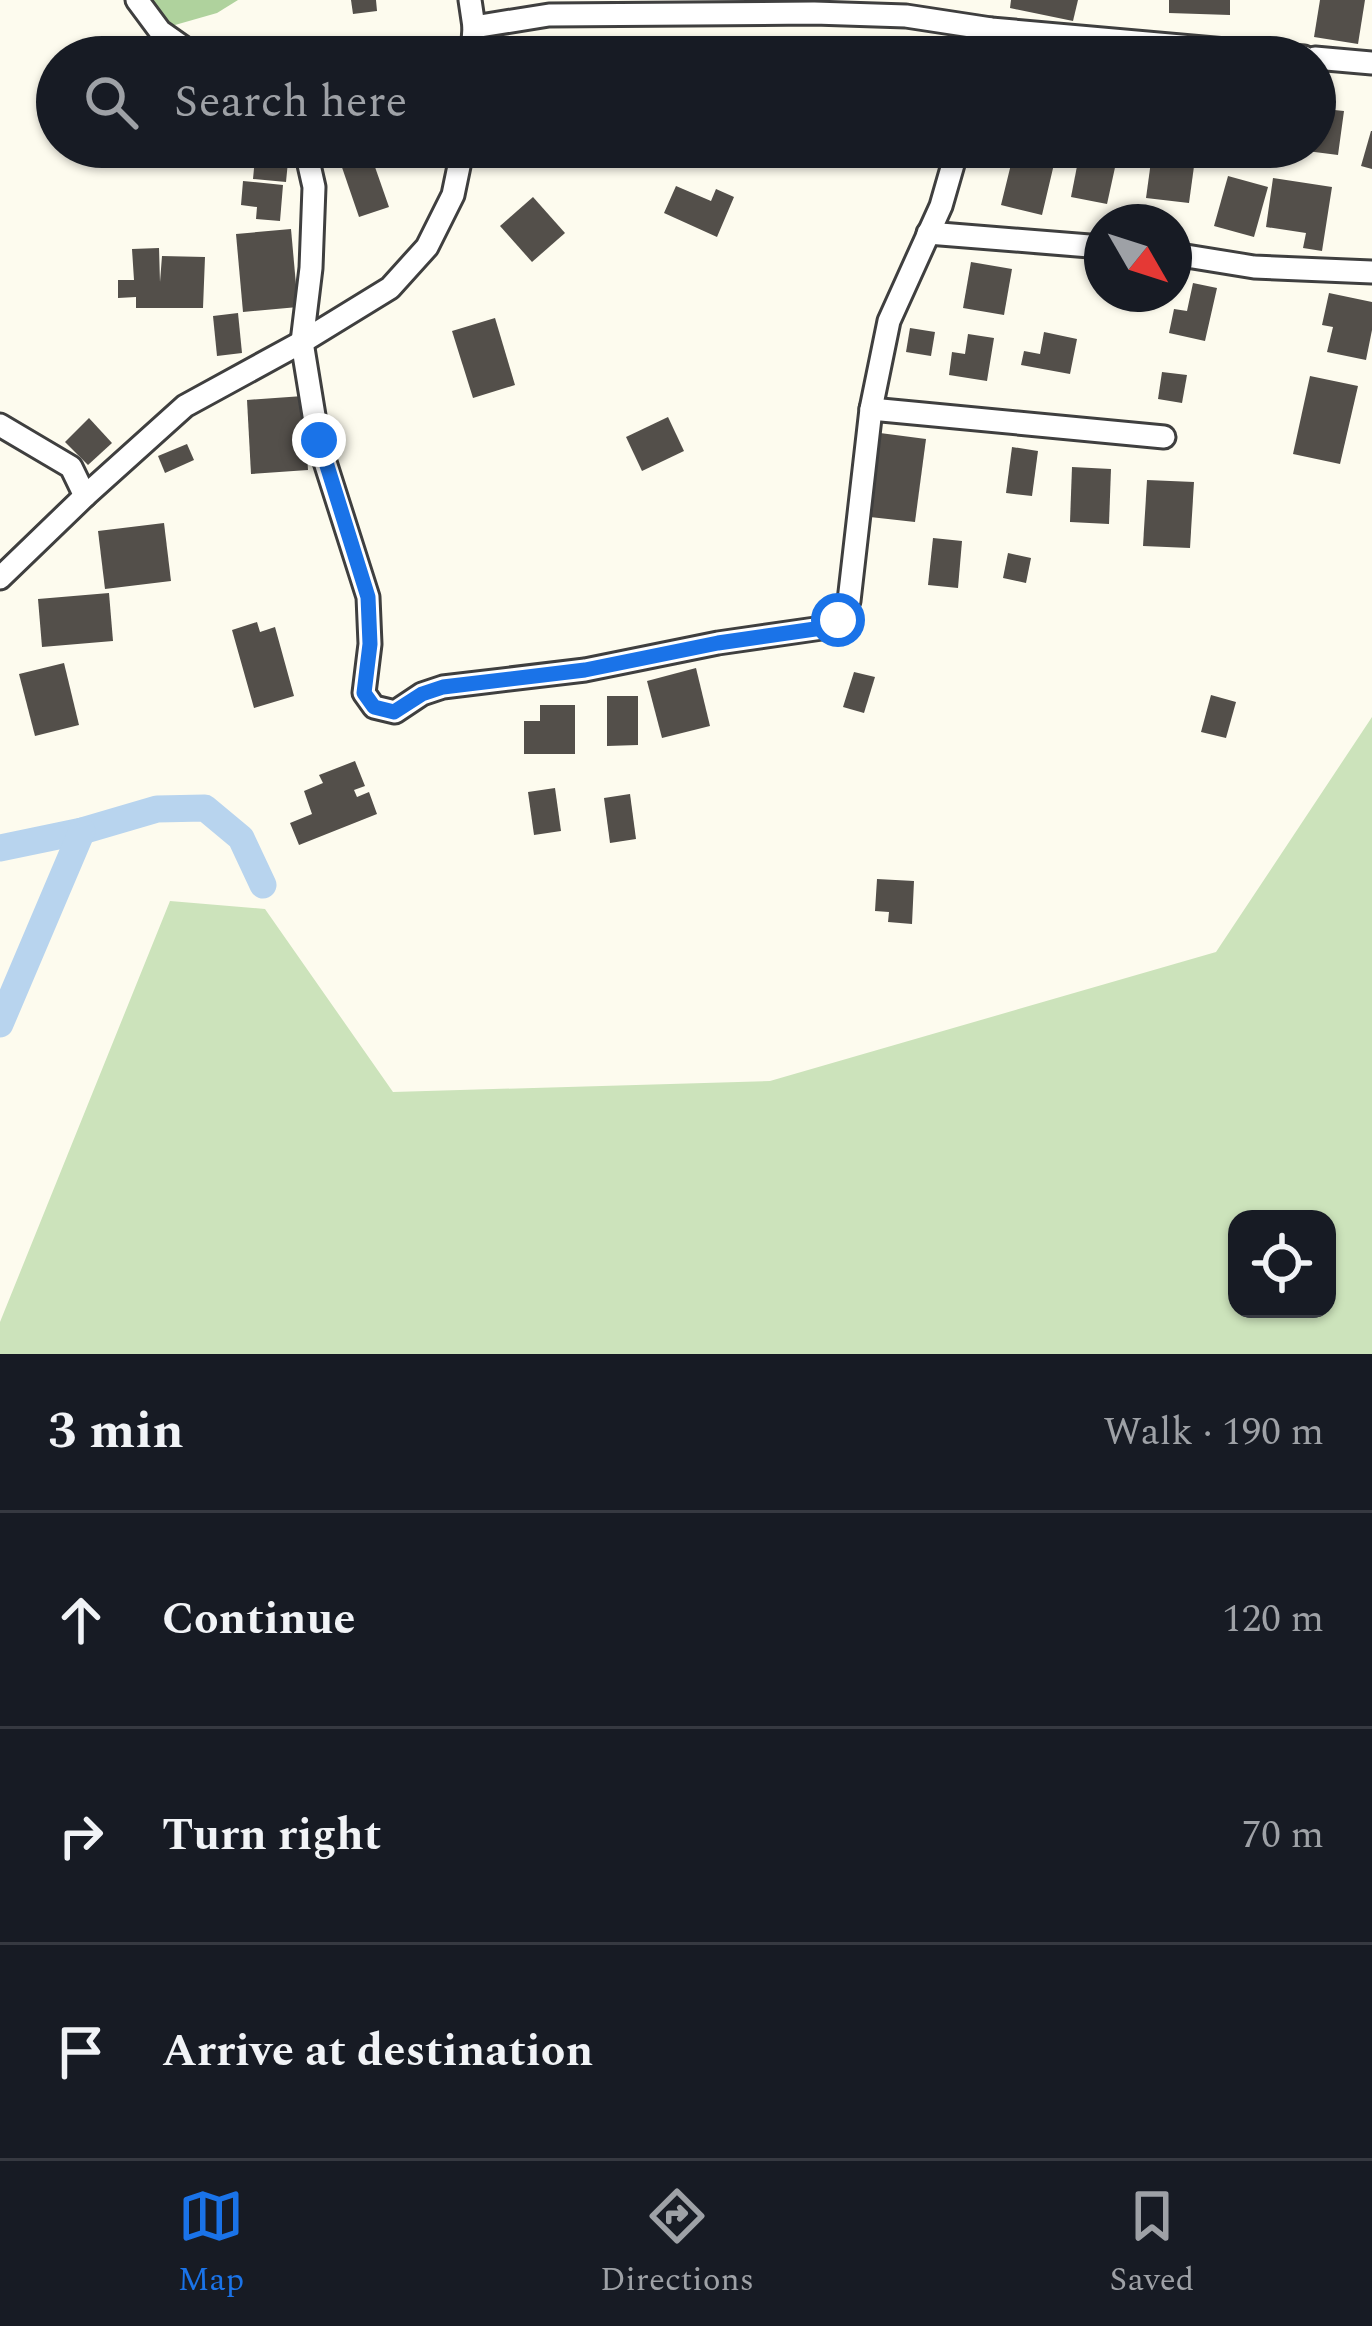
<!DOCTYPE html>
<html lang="en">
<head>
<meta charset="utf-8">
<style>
	:root { --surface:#171b24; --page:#20242c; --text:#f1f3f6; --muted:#9ea1a6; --line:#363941; --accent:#1a73e8 }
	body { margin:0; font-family:Spectral,serif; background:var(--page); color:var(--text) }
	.controls { position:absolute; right:36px; bottom:36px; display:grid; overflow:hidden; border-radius:24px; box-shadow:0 3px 9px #0004 }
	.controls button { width:108px; height:108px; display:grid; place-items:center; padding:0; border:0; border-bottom:3px solid var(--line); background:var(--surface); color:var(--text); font:60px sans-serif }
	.compass { position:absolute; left:1084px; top:204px; width:108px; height:108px; border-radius:50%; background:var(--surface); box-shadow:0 3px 9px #0004; rotate:129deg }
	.stop { position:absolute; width:36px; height:36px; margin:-27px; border:9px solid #1a73e8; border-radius:50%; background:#fff }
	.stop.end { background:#1a73e8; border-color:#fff; box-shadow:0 3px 12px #0008 }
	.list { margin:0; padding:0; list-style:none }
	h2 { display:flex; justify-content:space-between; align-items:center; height:156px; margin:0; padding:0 48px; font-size:51px }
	h2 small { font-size:39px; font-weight:400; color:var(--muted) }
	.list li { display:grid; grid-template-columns:78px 1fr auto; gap:36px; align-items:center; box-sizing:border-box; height:216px; padding:0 48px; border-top:3px solid var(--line) }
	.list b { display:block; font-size:45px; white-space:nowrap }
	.list em { font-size:39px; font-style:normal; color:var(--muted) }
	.icon { flex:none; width:66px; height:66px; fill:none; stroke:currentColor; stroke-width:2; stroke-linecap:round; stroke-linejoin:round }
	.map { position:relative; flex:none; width:1372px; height:1354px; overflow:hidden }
	.search { position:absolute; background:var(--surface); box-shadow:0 3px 9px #0004; left:36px; right:36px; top:36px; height:132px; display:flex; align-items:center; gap:30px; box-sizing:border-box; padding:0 42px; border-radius:66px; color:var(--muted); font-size:45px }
	.sheet { height:804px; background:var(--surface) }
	nav { display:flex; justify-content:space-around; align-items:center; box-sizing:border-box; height:168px; border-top:3px solid var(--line); background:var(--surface); font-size:33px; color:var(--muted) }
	nav a { display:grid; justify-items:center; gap:6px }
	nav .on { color:var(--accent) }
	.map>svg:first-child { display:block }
</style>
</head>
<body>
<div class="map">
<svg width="1372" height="1354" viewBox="0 0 1372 1354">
	<rect width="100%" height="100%" fill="#fdfbee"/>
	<path fill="#cce3bb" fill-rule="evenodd" d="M1372 717V1354H0V1322L170 901 265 909 393 1092 770 1081 1216 952ZM1237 1219H1327V1309H1237Z"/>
	<polygon fill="#afd29d" points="148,0 238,0 217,13 168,27"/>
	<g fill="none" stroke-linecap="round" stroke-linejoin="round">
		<g stroke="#b8d4ee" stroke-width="27">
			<polyline points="0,848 82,831 157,809 205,808 241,838 263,885"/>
			<polyline points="0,1024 82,831"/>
		</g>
	</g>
	<g fill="#534f4a">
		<polygon points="351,0 376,0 377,11 353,14"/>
		<polygon points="1011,0 1078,0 1073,21 1010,8"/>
		<polygon points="1169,0 1230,0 1230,15 1169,13"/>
		<polygon points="1320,0 1365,0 1358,44 1314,37"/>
		<polygon points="1315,108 1344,111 1338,155 1299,150 1299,147 1315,147"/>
		<polygon points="1371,131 1372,131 1372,169 1361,166"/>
		<polygon points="256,147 276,147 276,150 289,151 286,182 253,179"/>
		<polygon points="335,147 368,147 389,207 359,217"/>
		<polygon points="981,147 1058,147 1042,215 1001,205 1013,156"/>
		<polygon points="1152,154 1195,159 1189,203 1146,198"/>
		<polygon points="1079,156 1116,163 1107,204 1071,197"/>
		<polygon points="1228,176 1268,187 1254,237 1214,226"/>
		<polygon points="1273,178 1332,187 1322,251 1303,248 1306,233 1266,227"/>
		<polygon points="243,181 283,185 280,221 256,219 257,207 241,205"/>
		<polygon points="676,186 711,201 716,189 734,197 717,237 664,213"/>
		<polygon points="533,197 565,233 532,262 500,226"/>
		<polygon points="291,229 298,307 243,312 236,234"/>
		<polygon points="159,248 160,282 162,256 205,257 203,308 136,308 136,297 118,298 118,280 134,280 132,249"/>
		<polygon points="971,262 1012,269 1004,315 963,308"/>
		<polygon points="1193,283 1217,288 1205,341 1169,333 1174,309 1187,311"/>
		<polygon points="1329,293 1372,302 1372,330 1366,360 1327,352 1333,327 1322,325"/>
		<polygon points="238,313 242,353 217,356 213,316"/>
		<polygon points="495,318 515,385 473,398 452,331"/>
		<polygon points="910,328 935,332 931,356 906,352"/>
		<polygon points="1044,332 1077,339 1070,374 1021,365 1024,351 1040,354"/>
		<polygon points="968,334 994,338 987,381 949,375 952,352 965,354"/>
		<polygon points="1162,372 1187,375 1182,403 1158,399"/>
		<polygon points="1310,376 1358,386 1340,464 1293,454"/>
		<polygon points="303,396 308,470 251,474 247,400"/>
		<polygon points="668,417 684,451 642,471 626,437"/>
		<polygon points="89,418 112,443 88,465 65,442"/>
		<polygon points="880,433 926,439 915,522 870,517"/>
		<polygon points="187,444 194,460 165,473 158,456"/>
		<polygon points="1012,447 1038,451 1032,496 1006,493"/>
		<polygon points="1072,467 1111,469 1109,524 1070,522"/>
		<polygon points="1147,480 1194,482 1190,548 1143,546"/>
		<polygon points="164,523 171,581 105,589 98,531"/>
		<polygon points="933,538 962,541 958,588 928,585"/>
		<polygon points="1008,553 1031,558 1026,583 1003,578"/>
		<polygon points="109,593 113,641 42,647 38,599"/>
		<polygon points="257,622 260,632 275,627 294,696 254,708 232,630"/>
		<polygon points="64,663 79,725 35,736 19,674"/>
		<polygon points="696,668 710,726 662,738 647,681"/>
		<polygon points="854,672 875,677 864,713 843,707"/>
		<polygon points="1211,695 1236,702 1226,738 1201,732"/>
		<polygon points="607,696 638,696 638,745 607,746"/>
		<polygon points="540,705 575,705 575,754 524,754 524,721 540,721"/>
		<polygon points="355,761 365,786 354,790 357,797 369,792 377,814 299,845 290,823 312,814 304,791 323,783 319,775"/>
		<polygon points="555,788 561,831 534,835 528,792"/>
		<polygon points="630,794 636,839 610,843 604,798"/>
		<polygon points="877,879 914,881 912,924 888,922 889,912 875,911"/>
	</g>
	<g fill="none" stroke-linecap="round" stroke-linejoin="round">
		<g stroke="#3f3f3f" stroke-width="27">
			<g id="minor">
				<polyline points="137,0 160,31 197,57"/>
				<polyline points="470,0 474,27 472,57"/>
				<polyline points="474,27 549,15 814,13 906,16 991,29 1304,57"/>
				<polyline points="983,57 991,29"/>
				<polyline points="1315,58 1372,63"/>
				<polyline points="305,147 314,187 311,268 302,342 318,440 368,597 370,644 364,693 374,707 395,712 422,694 443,687 585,670 718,643 822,628 838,620 849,601 871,409 889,321 941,206 958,147"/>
				<polyline points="928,233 1102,247"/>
				<polyline points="1174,254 1254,267 1372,272"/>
				<polyline points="871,409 1164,437"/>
				<polyline points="0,425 71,467 85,496"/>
				<polyline points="0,578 85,496 185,406 302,342 390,288 427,247 453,195 463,147"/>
			</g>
		</g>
		<use href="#minor" stroke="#fff" stroke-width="21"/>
	</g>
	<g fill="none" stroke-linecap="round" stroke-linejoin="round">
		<polyline stroke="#1a73e8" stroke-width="15" points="319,440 368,597 370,644 364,693 374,707 394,712 422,694 443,687 585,670 718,643 822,628 838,620"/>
	</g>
</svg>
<div class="controls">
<button><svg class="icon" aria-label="locate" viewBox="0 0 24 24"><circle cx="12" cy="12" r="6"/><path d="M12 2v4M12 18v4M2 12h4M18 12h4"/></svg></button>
</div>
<svg class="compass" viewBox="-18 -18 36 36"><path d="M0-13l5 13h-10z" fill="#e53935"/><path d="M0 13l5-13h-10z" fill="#9ea1a6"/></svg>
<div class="stop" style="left:838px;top:620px"></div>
<div class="stop end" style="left:319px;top:440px"></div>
<div class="search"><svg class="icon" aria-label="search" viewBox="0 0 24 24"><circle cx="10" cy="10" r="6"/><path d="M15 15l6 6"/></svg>Search here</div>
</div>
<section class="sheet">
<h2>3 min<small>Walk · 190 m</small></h2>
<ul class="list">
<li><svg class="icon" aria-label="ahead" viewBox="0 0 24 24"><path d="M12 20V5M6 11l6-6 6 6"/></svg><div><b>Continue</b></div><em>120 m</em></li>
<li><svg class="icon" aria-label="right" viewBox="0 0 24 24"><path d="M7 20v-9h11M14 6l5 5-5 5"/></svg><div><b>Turn right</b></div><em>70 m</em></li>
<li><svg class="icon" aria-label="arrive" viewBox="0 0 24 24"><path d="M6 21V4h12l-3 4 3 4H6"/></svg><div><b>Arrive at destination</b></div></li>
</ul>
</section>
<nav>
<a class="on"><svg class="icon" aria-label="map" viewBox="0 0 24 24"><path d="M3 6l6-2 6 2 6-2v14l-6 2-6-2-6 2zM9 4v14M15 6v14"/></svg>Map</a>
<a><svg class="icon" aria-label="directions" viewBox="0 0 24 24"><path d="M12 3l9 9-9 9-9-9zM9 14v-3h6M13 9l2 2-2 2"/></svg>Directions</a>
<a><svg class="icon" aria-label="saved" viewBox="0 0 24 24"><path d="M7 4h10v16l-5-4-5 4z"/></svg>Saved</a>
</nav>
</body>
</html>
